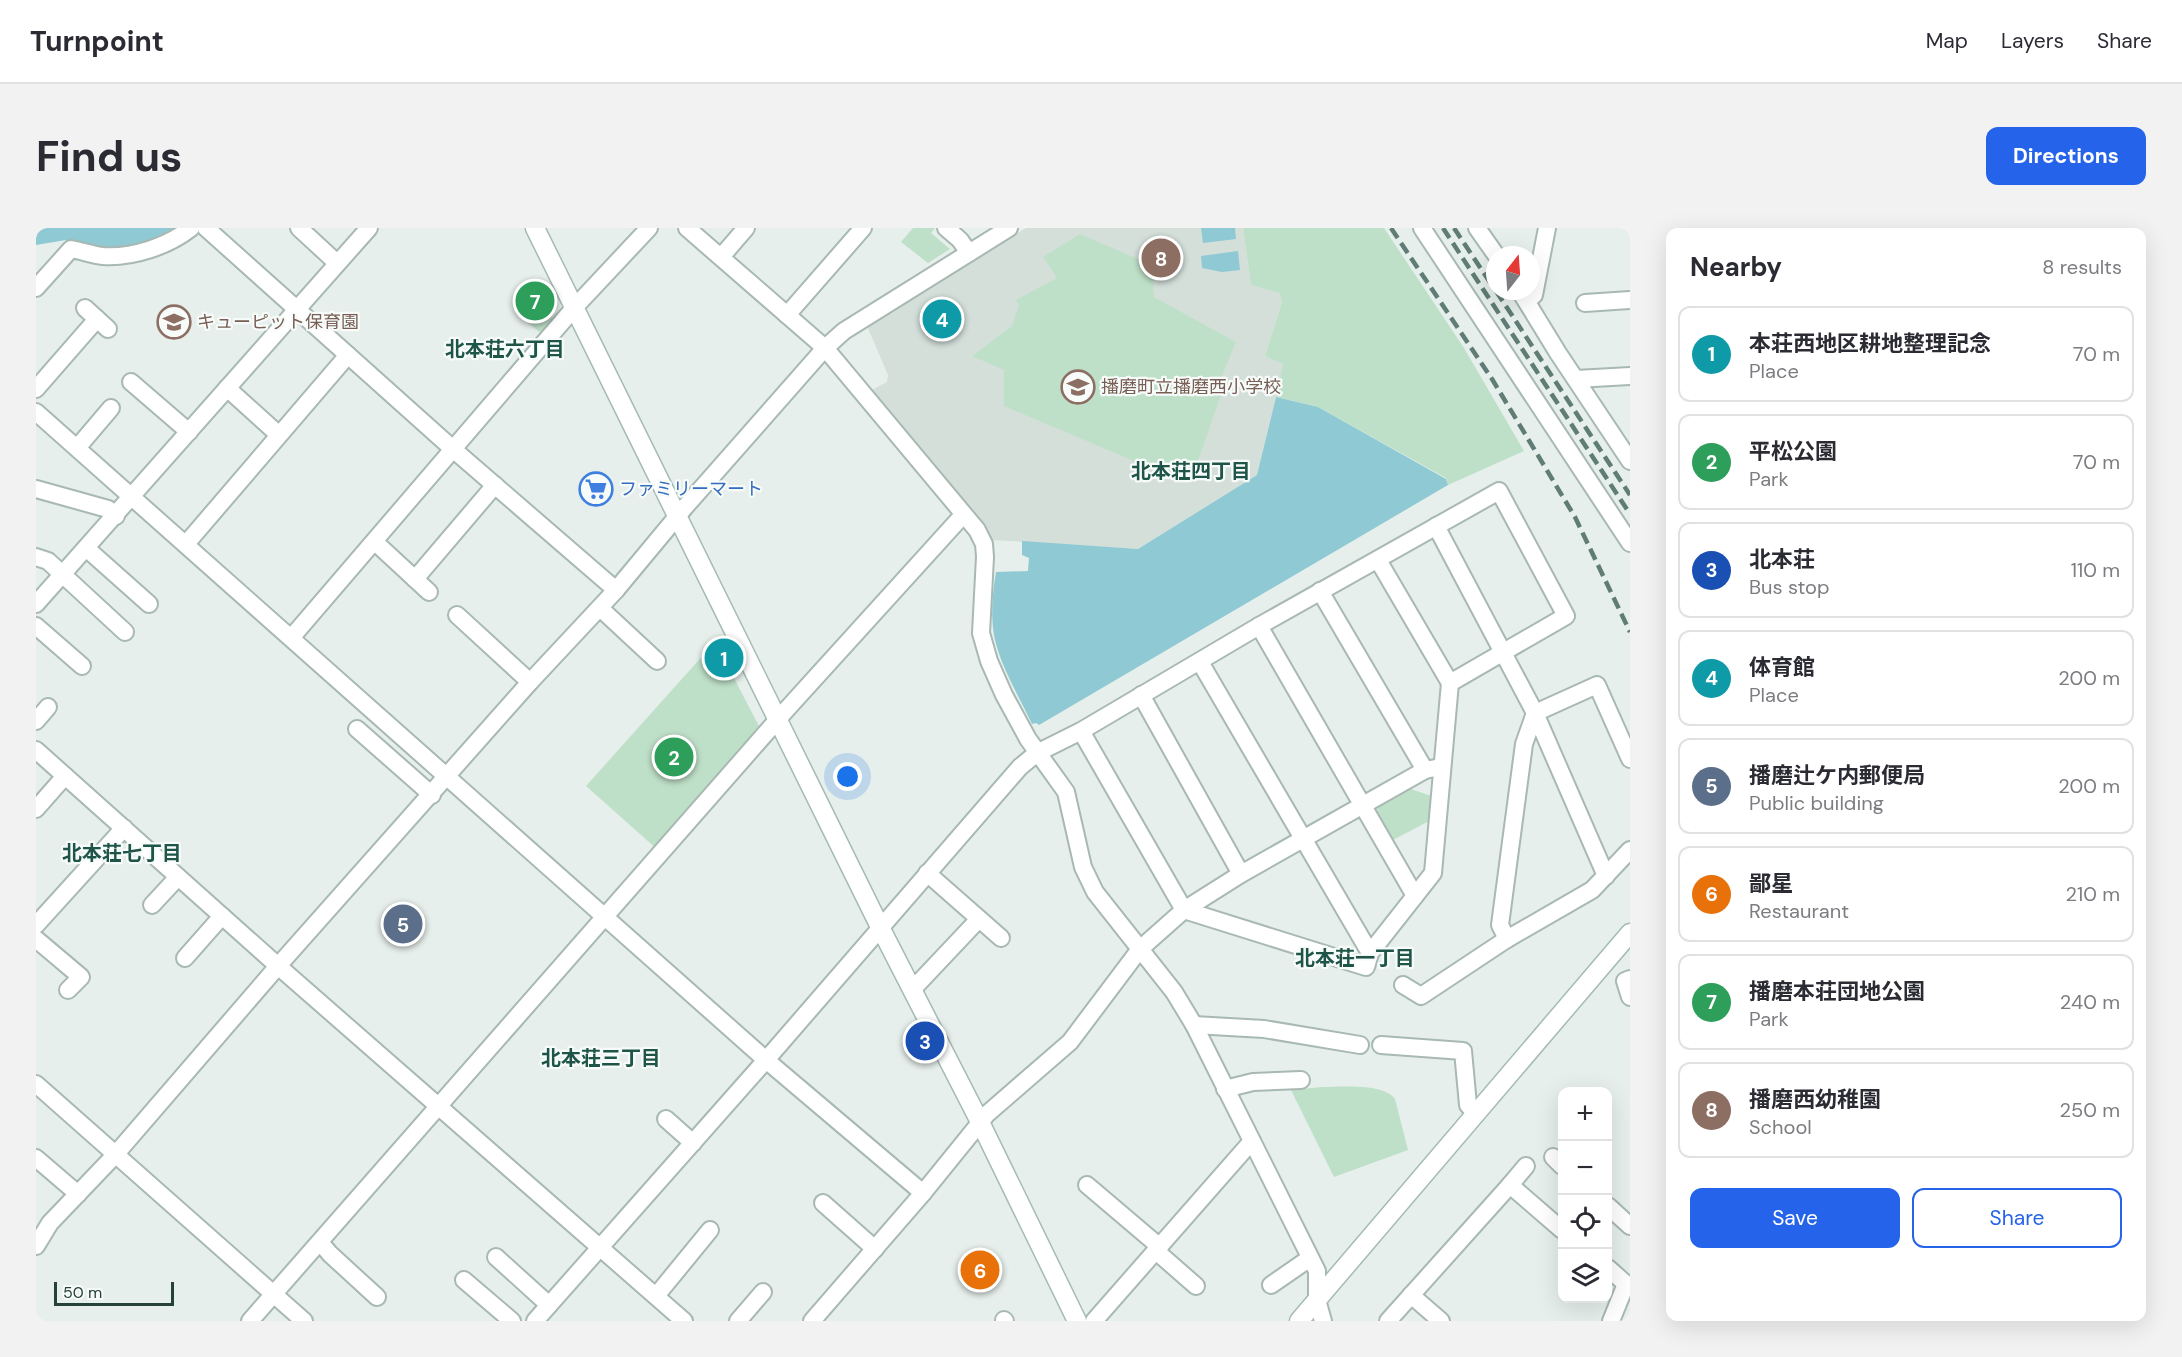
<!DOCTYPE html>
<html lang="en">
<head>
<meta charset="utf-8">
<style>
	:root { --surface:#fff; --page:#f2f2f3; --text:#2b2b33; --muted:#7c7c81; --line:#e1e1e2; --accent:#2563eb }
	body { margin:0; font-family:"DM Sans","Noto Sans JP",sans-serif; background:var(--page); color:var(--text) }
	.controls { position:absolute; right:18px; bottom:18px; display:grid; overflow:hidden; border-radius:12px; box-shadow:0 6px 24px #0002 }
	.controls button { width:54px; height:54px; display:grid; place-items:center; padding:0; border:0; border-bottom:2px solid var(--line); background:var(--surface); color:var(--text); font:30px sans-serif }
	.compass { position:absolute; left:1450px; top:18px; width:54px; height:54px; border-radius:50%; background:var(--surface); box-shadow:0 6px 24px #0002; rotate:17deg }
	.scale { position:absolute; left:18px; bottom:15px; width:120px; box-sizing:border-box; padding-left:6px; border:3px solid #24423a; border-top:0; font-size:16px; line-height:21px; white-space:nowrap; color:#24423a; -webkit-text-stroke:4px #f7fbf9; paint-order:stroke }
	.you { position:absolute; left:812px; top:549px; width:21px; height:21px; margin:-15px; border:4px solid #fff; border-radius:50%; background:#1a73e8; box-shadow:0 0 0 9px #1a73e833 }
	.badge { display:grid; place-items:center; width:39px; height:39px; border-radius:50%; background:var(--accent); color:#fff; font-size:20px; font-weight:700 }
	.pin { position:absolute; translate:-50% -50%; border:3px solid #fff; box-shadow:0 2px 6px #0006 }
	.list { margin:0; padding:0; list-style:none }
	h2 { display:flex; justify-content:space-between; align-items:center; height:78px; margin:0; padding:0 24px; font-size:26px }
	h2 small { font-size:20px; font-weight:400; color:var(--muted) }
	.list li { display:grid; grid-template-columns:39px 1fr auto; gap:18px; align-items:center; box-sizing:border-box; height:96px; margin:0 12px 12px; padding:0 12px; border:2px solid var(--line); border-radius:12px }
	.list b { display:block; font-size:22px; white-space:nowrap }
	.list p { margin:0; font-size:20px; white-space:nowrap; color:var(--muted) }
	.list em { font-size:20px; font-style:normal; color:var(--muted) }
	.actions { display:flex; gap:12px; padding:18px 24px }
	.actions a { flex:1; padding:14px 0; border:2px solid var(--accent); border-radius:12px; text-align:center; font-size:21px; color:var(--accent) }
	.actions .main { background:var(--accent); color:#fff }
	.icon { flex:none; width:33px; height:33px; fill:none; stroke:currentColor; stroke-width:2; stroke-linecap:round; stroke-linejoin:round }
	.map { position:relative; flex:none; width:1594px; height:1093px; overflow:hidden; border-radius:12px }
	header { display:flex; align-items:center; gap:36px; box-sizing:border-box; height:84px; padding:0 30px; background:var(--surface); border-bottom:2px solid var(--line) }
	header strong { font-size:28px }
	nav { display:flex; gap:33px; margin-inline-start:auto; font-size:21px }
	.intro { display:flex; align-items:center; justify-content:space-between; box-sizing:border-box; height:144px; padding:0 36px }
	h1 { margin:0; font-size:42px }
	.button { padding:15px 27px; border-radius:12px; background:var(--accent); color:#fff; font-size:21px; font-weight:700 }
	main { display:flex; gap:36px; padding:0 36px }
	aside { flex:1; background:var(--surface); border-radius:12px; box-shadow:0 6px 24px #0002 }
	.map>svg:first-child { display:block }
</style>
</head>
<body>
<header>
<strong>Turnpoint</strong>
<nav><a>Map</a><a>Layers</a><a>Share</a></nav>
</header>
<div class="intro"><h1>Find us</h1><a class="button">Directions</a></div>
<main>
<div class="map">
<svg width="1594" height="1093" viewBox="0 0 1594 1093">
	<rect width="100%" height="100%" fill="#e6efeb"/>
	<polygon fill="#d4dfda" points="990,0 1207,0 1215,57 1243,65 1246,74 1229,128 1248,136 1221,247 1102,321 957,312 832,164 851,154 852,147 831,98"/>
	<g fill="#bfe0c8">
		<polygon points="877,0 899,0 895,5 914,21 892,35 865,14"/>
		<polygon points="1207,0 1348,0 1428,120 1488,223 1412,257 1410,250 1282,179 1240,169 1247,136 1229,128 1246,74 1243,65 1215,57"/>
		<polygon points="1044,6 1116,37 1118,69 1200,114 1183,155 1187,161 1162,233 1131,247 968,178 968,142 936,128 976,98 983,77 980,72 1021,50 1007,29"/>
		<polygon points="501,61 519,94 507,107 480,85"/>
		<polygon points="679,414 724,500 622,622 550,558"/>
		<polygon points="1372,560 1395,568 1393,593 1355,613 1340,588 1342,577"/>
		<path d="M1286 859C1306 859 1347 855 1359 871L1372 922 1298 949 1255 862Z"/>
	</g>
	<g fill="#8ec9d4">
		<polygon points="0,0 138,0 105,18 73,20 30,12 0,17"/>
		<polygon points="1165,0 1199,0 1200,11 1167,15"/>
		<polygon points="1202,23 1204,42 1186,44 1166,40 1165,28"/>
		<path d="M1240 169 1282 179 1410 251 1412 257 1003 497 1000 495 996 496C983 468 960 431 957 400 955 382 957 362 960 344L992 343 993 330 986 327V313L1102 321 1221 247Z"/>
	</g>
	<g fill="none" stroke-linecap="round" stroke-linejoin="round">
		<g stroke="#a8b8b2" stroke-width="20">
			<g id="street">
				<polyline points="170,0 418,222 580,362"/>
				<polyline points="263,0 301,35"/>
				<polyline points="651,0 789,120 941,302 948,316 949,329 945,405 953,433 968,467 992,511 1030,564 1047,639 1059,664 1138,764 1158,797 1281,1043 1281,1072 1287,1093"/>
				<polyline points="910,0 924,12 933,25"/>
				<polyline points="1386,0 1594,315"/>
				<polyline points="1441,0 1460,27"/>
				<polyline points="685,29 710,0"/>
				<path d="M0 60 35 21C46 23 57 27 67 28 97 30 132 18 155 0"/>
				<polyline points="1484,63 1522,125 1594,233"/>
				<polyline points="1491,73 1498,67 1511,0"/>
				<polyline points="1549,75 1594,72"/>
				<polyline points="49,80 72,101"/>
				<polyline points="751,87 827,0"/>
				<polyline points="1540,151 1594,148"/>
				<polyline points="95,154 153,204"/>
				<polyline points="191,160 243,207"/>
				<polyline points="0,161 61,91"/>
				<polyline points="0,184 730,832 887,965"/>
				<polyline points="41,220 75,180"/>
				<polyline points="0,261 72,281 80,288"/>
				<polyline points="1400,298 1499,485 1570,648"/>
				<polyline points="339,314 393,364"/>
				<polyline points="150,316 312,127"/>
				<polyline points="50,320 113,376"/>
				<polyline points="0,329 12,333 89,404"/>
				<polyline points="1342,332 1414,455"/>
				<polyline points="379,351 459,257"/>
				<polyline points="1284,363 1389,542"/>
				<polyline points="0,376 333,0"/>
				<polyline points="564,380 621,433"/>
				<polyline points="421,387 494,454"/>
				<polyline points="0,398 46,438"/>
				<polyline points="1223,398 1379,668"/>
				<polyline points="255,410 538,80 613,0"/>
				<polyline points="1164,434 1334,725"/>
				<polyline points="1105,467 1205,646"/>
				<polyline points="0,493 12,479"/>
				<polyline points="321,501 396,567"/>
				<polyline points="0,522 242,738 648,1093"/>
				<polyline points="0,581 29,548"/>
				<polyline points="891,645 965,710"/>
				<polyline points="116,677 142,649"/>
				<polyline points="0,697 88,600"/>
				<polyline points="0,711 45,749 32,762"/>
				<polyline points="1471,711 1464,697 1488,516 1499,485 1561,457 1594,531"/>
				<polyline points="149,730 186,688"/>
				<polyline points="1594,751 1589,753 1594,769"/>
				<polyline points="1367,757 1385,768 1471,711 1556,662 1594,622"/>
				<polyline points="876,762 943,691"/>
				<polyline points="1158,797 1228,801 1324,817"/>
				<polyline points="1345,817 1427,823 1432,877 1440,886"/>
				<polyline points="0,856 268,1093"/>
				<polyline points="1189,861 1217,854 1265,852"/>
				<polyline points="630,891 657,915"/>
				<polyline points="1517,929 1526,938"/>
				<polyline points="0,930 42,966"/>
				<polyline points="1051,957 1124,1019"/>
				<polyline points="1474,957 1490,938"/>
				<polyline points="787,975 839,1021"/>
				<polyline points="1572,978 1594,998"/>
				<polyline points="284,1014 294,1026 341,1069"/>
				<polyline points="0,1018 14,995 79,927 242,738 494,454 580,362 649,279 789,120 808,103 973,0"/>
				<polyline points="1120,1023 1160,1058"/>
				<polyline points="460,1029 513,1077"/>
				<polyline points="1572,1040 1590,1056 1575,1093"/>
				<polyline points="428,1052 476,1093"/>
				<polyline points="1235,1057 1274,1030"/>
				<polyline points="1375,1067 1405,1093"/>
				<polyline points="620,1068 674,1002"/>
				<polyline points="968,1092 969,1093"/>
				<polyline points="214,1093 751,481 927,287"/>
				<polyline points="499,1093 730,832 984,539 1001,525 1045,503 1223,398 1463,263 1530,388 1414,455 1397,645 1334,725 1330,739 1148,682 1045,503"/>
				<polyline points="702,1093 727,1064"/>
				<polyline points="776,1093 887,965 951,886 1034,814 1104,721 1148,682 1205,646 1389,542 1405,539"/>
				<polyline points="1058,1093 1216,913"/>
				<polyline points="1352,1093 1474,957 1526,1002"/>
			</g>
		</g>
		<g stroke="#a4bbb3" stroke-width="21">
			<g id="secondary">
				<polyline points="499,0 845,701 944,894 1041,1093"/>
				<polyline points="1263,1093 1594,705"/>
			</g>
		</g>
		<use href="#street" stroke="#fff" stroke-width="16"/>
		<use href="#secondary" stroke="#fff" stroke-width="18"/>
		<g stroke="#5f7d75" stroke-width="4.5" stroke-dasharray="12 6" stroke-linecap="butt">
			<polyline points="1355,0 1456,151 1539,289 1594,404"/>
			<polyline points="1407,0 1594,286"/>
			<polyline points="1418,0 1459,62"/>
			<polyline points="1460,63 1594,267"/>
		</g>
	</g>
	<defs>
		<g id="school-ring" transform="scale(1.725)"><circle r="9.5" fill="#f7fbf9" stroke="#8d6e63" stroke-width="1.5"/><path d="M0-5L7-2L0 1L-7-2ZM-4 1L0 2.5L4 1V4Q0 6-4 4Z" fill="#8d6e63"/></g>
		<g id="supermarket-ring" transform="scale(1.725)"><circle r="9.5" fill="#f7fbf9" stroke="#3f7fe0" stroke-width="1.5"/><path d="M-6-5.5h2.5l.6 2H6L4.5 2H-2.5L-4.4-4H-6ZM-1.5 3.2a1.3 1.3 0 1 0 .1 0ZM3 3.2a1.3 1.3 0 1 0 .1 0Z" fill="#3f7fe0"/></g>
	</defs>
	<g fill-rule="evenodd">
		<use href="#school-ring" x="138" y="94"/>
		<use href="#school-ring" x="1042" y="159"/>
		<use href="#supermarket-ring" x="560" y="261"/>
	</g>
	<g text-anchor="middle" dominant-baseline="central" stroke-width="4.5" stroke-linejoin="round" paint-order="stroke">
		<g font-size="18" fill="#785e54" stroke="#f7fbf9" text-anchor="start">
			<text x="161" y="94">キューピット保育園</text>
			<text x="1065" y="159">播磨町立播磨西小学校</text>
		</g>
		<g font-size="18" fill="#366cbe" stroke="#f7fbf9" text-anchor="start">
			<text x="583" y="261">ファミリーマート</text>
		</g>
		<g font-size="20" font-weight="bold" fill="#1f5548" stroke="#f7fbf9">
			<text x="469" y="121">北本荘六丁目</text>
			<text x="1155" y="243">北本荘四丁目</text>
			<text x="86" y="625">北本荘七丁目</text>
			<text x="1319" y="730">北本荘一丁目</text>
			<text x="565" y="830">北本荘三丁目</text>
		</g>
	</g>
</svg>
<div class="controls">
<button>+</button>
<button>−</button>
<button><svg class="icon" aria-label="locate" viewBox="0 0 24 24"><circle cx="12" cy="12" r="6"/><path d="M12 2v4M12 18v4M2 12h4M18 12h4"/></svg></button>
<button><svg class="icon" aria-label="layers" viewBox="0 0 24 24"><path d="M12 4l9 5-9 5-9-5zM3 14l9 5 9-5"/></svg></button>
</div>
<svg class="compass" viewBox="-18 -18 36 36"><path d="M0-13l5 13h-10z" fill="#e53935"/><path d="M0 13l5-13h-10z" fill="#7c7c81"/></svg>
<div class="scale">50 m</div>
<div class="you"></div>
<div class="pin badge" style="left:688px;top:430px;background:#0f9aa8">1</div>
<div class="pin badge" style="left:638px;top:529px;background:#2e9e5b">2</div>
<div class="pin badge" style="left:889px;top:813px;background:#1a4fb4">3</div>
<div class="pin badge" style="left:906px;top:91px;background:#0f9aa8">4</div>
<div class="pin badge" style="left:367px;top:696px;background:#5c6f8a">5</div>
<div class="pin badge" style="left:944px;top:1042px;background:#e8710a">6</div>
<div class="pin badge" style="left:499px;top:73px;background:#2e9e5b">7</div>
<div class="pin badge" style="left:1125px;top:30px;background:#8d6e63">8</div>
</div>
<aside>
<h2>Nearby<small>8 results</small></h2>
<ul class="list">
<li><span class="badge" style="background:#0f9aa8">1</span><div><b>本荘西地区耕地整理記念</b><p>Place</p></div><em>70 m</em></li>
<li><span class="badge" style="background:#2e9e5b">2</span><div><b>平松公園</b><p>Park</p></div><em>70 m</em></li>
<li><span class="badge" style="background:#1a4fb4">3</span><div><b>北本荘</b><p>Bus stop</p></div><em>110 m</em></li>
<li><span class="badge" style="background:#0f9aa8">4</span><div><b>体育館</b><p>Place</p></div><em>200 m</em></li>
<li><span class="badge" style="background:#5c6f8a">5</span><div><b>播磨辻ケ内郵便局</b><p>Public building</p></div><em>200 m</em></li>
<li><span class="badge" style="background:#e8710a">6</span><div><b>鄙星</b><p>Restaurant</p></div><em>210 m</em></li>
<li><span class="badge" style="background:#2e9e5b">7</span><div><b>播磨本荘団地公園</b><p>Park</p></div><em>240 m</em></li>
<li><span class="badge" style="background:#8d6e63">8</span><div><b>播磨西幼稚園</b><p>School</p></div><em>250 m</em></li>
</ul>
<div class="actions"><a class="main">Save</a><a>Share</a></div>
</aside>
</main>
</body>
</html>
